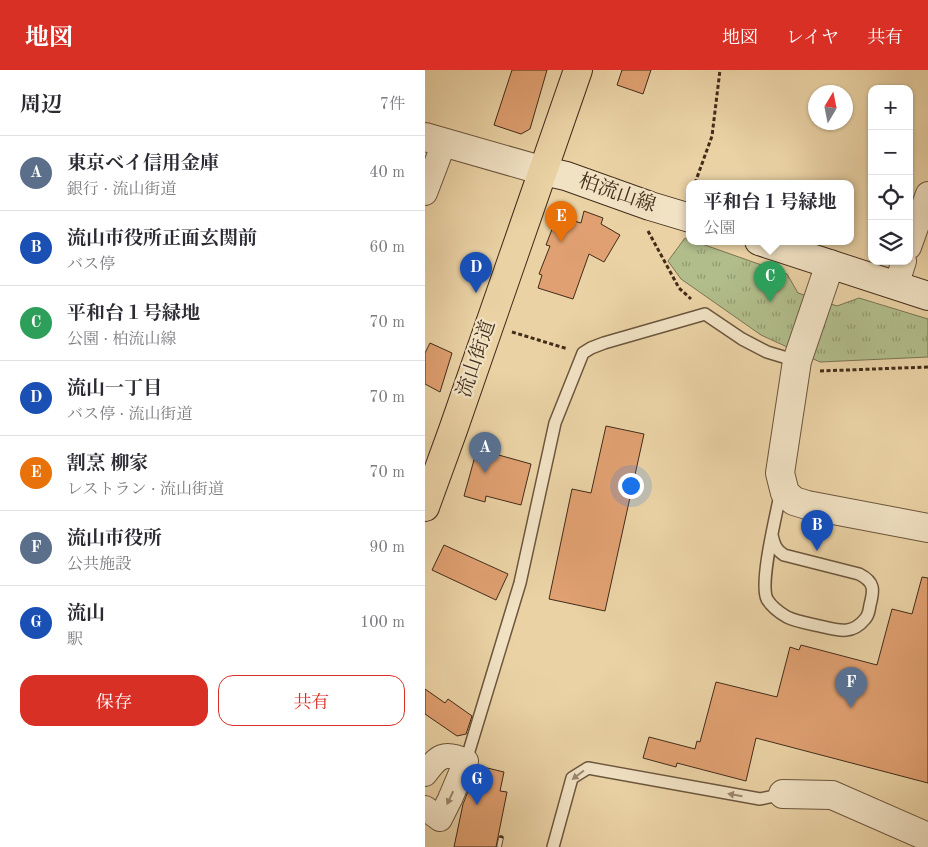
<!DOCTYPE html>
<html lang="ja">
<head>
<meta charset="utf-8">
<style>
	:root { --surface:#fff; --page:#f7f7f7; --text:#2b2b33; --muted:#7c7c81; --line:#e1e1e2; --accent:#d93025 }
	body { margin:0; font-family:"Old Standard TT","Noto Serif JP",serif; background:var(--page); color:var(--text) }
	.controls { position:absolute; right:15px; top:15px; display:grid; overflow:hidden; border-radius:10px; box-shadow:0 1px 4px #0004 }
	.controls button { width:45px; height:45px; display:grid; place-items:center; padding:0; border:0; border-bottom:1px solid var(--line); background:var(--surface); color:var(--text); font:25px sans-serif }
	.compass { position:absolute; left:383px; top:15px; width:45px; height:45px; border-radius:50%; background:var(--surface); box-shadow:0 1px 4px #0004; rotate:10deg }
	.you { position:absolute; left:205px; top:415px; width:18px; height:18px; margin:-12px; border:4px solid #fff; border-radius:50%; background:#1a73e8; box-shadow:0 0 0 8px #1a73e833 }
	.badge { display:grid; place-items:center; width:32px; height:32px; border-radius:50%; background:var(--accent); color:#fff; font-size:16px; font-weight:700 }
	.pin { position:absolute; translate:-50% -41px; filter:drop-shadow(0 1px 2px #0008) }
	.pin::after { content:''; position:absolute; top:26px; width:18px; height:15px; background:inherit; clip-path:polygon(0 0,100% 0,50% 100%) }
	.popup { position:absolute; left:261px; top:110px; width:168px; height:65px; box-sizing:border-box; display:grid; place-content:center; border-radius:10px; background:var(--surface); filter:drop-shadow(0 1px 4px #0005); font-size:16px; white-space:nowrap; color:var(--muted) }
	.popup b { font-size:19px; color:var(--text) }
	.popup::after { content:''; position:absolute; left:50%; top:100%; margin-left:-10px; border:10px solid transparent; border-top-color:var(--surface) }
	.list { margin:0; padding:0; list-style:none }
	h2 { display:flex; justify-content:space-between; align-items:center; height:65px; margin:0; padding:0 20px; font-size:21px }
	h2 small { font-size:16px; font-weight:400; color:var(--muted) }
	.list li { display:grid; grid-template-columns:32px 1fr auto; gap:15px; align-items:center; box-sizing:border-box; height:75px; padding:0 20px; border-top:1px solid var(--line) }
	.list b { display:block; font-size:19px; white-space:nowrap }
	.list p { margin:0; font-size:16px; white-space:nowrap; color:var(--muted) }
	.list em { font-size:16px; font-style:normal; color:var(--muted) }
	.actions { display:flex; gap:10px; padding:15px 20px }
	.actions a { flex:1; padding:11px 0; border:1px solid var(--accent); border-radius:15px; text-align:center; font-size:18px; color:var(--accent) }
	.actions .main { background:var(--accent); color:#fff }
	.icon { flex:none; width:28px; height:28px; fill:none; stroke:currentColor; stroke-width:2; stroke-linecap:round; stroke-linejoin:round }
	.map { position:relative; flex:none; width:503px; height:777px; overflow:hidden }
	header { display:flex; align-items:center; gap:30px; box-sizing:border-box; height:70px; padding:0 25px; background:var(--accent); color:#fff }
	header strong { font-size:24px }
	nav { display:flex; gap:28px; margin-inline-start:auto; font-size:18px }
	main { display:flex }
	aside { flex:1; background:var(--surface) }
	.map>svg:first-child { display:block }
</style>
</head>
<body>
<header>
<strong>地図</strong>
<nav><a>地図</a><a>レイヤ</a><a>共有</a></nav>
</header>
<main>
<aside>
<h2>周辺<small>7件</small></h2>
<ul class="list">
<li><span class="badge" style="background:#5c6f8a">A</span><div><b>東京ベイ信用金庫</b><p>銀行 · 流山街道</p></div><em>40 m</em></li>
<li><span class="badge" style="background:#1a4fb4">B</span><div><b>流山市役所正面玄関前</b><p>バス停</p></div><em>60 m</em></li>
<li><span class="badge" style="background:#2e9e5b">C</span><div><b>平和台１号緑地</b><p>公園 · 柏流山線</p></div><em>70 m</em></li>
<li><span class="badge" style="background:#1a4fb4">D</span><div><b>流山一丁目</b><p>バス停 · 流山街道</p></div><em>70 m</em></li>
<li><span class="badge" style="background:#e8710a">E</span><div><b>割烹 柳家</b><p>レストラン · 流山街道</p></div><em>70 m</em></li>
<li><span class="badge" style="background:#5c6f8a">F</span><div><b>流山市役所</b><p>公共施設</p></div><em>90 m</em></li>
<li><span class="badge" style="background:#1a4fb4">G</span><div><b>流山</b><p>駅</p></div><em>100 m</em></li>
</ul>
<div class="actions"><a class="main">保存</a><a>共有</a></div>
</aside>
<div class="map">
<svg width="503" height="777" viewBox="0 0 503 777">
	<defs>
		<pattern id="park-tufts" width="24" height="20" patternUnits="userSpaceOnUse" patternTransform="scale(1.25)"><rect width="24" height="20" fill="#b1bd8b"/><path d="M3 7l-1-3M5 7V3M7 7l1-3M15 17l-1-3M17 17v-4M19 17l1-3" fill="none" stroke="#929a71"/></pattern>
	</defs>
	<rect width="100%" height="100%" fill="#ead2a5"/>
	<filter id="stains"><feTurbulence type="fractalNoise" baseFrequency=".004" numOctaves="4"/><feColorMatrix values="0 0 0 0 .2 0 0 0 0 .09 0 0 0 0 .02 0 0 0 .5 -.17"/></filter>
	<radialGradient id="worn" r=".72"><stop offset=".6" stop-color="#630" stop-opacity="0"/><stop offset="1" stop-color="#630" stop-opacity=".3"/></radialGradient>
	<polygon fill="url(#park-tufts)" stroke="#7a7452" points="260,168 362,204 373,223 412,236 434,228 503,249 503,287 395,292 336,265 256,209 243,191"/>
	<g fill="#e0a071" stroke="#422c1a">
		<polygon points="87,0 122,0 105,59 96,64 69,55"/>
		<polygon points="197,0 226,0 218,24 192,15"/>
		<polygon points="159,141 178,148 176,154 195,165 179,192 164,184 148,229 113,218 117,205 114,204 125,176 121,175 132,146 156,153"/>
		<polygon points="5,273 27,283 15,322 0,314 0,283"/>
		<polygon points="181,356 219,364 180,541 124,529 147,419 166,423"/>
		<polygon points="52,379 106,394 96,435 61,426 60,432 39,426"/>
		<polygon points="19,475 83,504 71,530 7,500"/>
		<polygon points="497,507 503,508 503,713 331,668 321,711 252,693 251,697 218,688 224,667 270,679 272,671 275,672 291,612 352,627 365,577 374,580 376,575 452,595 467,539 487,544"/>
		<polygon points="0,619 20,633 23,629 47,646 41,664 32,666 0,644"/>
		<polygon points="54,696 79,702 75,721 82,722 71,777 29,777 38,734 46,714 49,715"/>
	</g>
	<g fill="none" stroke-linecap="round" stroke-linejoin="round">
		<g stroke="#6c563d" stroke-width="14">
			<g id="service">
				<path d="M347 465C349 474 351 480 359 485L434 504C450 512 449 520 445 535 444 540 444 545 440 549 428 564 415 561 399 557 387 554 372 552 362 547 355 543 346 536 342 529 334 512 352 442 356 420"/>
				<polyline points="41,691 95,513 130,353 158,283 166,278 179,273 280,244 317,269 342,282 372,291"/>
				<polyline points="128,777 147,708 163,698 335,729 358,724"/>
			</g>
		</g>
		<g stroke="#6c563d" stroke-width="26">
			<g id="minor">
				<polyline points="0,123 19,73"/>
				<polyline points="484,177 503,124"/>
				<polyline points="471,216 479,191"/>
				<path d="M0 704C13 686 19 681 41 691L25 729 15 749 0 738"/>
			</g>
		</g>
		<g stroke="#6c563d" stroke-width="30">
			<g id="tertiary">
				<polyline points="0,67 119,101"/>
				<polyline points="405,194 372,291 355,403 360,423 369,431 382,435 503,458"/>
				<polyline points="358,724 407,725 503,767"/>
			</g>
		</g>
		<g stroke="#422c1a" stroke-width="30">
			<g id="secondary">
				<polyline points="119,101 141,106 225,136 265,148"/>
				<polyline points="334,171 503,226"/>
			</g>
		</g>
		<g stroke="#422c1a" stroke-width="30">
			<polyline id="primary" points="0,437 28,360 153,0"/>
		</g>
		<g stroke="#422c1a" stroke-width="3" stroke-dasharray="4 2.5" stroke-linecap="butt">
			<polyline points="270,113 287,66 295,0"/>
			<polyline points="223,161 254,218 266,229"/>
			<polyline points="87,262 143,279"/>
			<polyline points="395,301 503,297"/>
		</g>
		<use href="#service" stroke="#f1e2c4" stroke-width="11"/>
		<use href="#minor" stroke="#f1e2c4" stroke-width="24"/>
		<use href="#tertiary" stroke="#f1e2c4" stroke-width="28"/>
		<use href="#secondary" stroke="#f1e2c4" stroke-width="28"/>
		<use href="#primary" stroke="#ead2a5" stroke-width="28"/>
		<g stroke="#422c1a" stroke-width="5.5">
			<polyline id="rail" points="74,777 76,768"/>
		</g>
		<use href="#rail" stroke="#f1e2c4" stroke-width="4" stroke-dasharray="11" stroke-linecap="butt"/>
	</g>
	<defs><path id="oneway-solid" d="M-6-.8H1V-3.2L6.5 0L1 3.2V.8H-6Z" transform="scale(1.25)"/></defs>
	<g fill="#9a876f">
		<use href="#oneway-solid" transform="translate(153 705) rotate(143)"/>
		<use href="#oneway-solid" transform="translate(310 725) rotate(-170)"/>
		<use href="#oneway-solid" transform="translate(25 728) rotate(115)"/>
	</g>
	<g text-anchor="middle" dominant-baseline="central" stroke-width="4.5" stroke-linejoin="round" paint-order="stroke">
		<g font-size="20" fill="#422c1a" stroke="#f1e2c4">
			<text transform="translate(192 124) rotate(19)">柏流山線</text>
			<text transform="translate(52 289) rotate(-71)">流山街道</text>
		</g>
	</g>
	<rect width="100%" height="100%" filter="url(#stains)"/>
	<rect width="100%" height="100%" fill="url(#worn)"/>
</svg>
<div class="controls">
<button>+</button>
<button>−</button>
<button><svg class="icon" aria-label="locate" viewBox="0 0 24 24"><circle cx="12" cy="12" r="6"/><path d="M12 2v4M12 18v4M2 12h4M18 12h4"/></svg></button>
<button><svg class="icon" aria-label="layers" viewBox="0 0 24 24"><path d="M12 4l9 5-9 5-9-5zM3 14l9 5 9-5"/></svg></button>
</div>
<svg class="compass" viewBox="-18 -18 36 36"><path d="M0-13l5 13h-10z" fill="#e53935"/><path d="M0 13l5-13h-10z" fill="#7c7c81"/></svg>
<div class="you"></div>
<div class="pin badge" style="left:60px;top:403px;background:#5c6f8a">A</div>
<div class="pin badge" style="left:392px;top:481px;background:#1a4fb4">B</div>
<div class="pin badge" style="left:345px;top:232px;background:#2e9e5b">C</div>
<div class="popup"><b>平和台１号緑地</b>公園</div>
<div class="pin badge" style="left:51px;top:223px;background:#1a4fb4">D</div>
<div class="pin badge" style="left:136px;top:172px;background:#e8710a">E</div>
<div class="pin badge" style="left:426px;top:638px;background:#5c6f8a">F</div>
<div class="pin badge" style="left:52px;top:735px;background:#1a4fb4">G</div>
</div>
</main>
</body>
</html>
